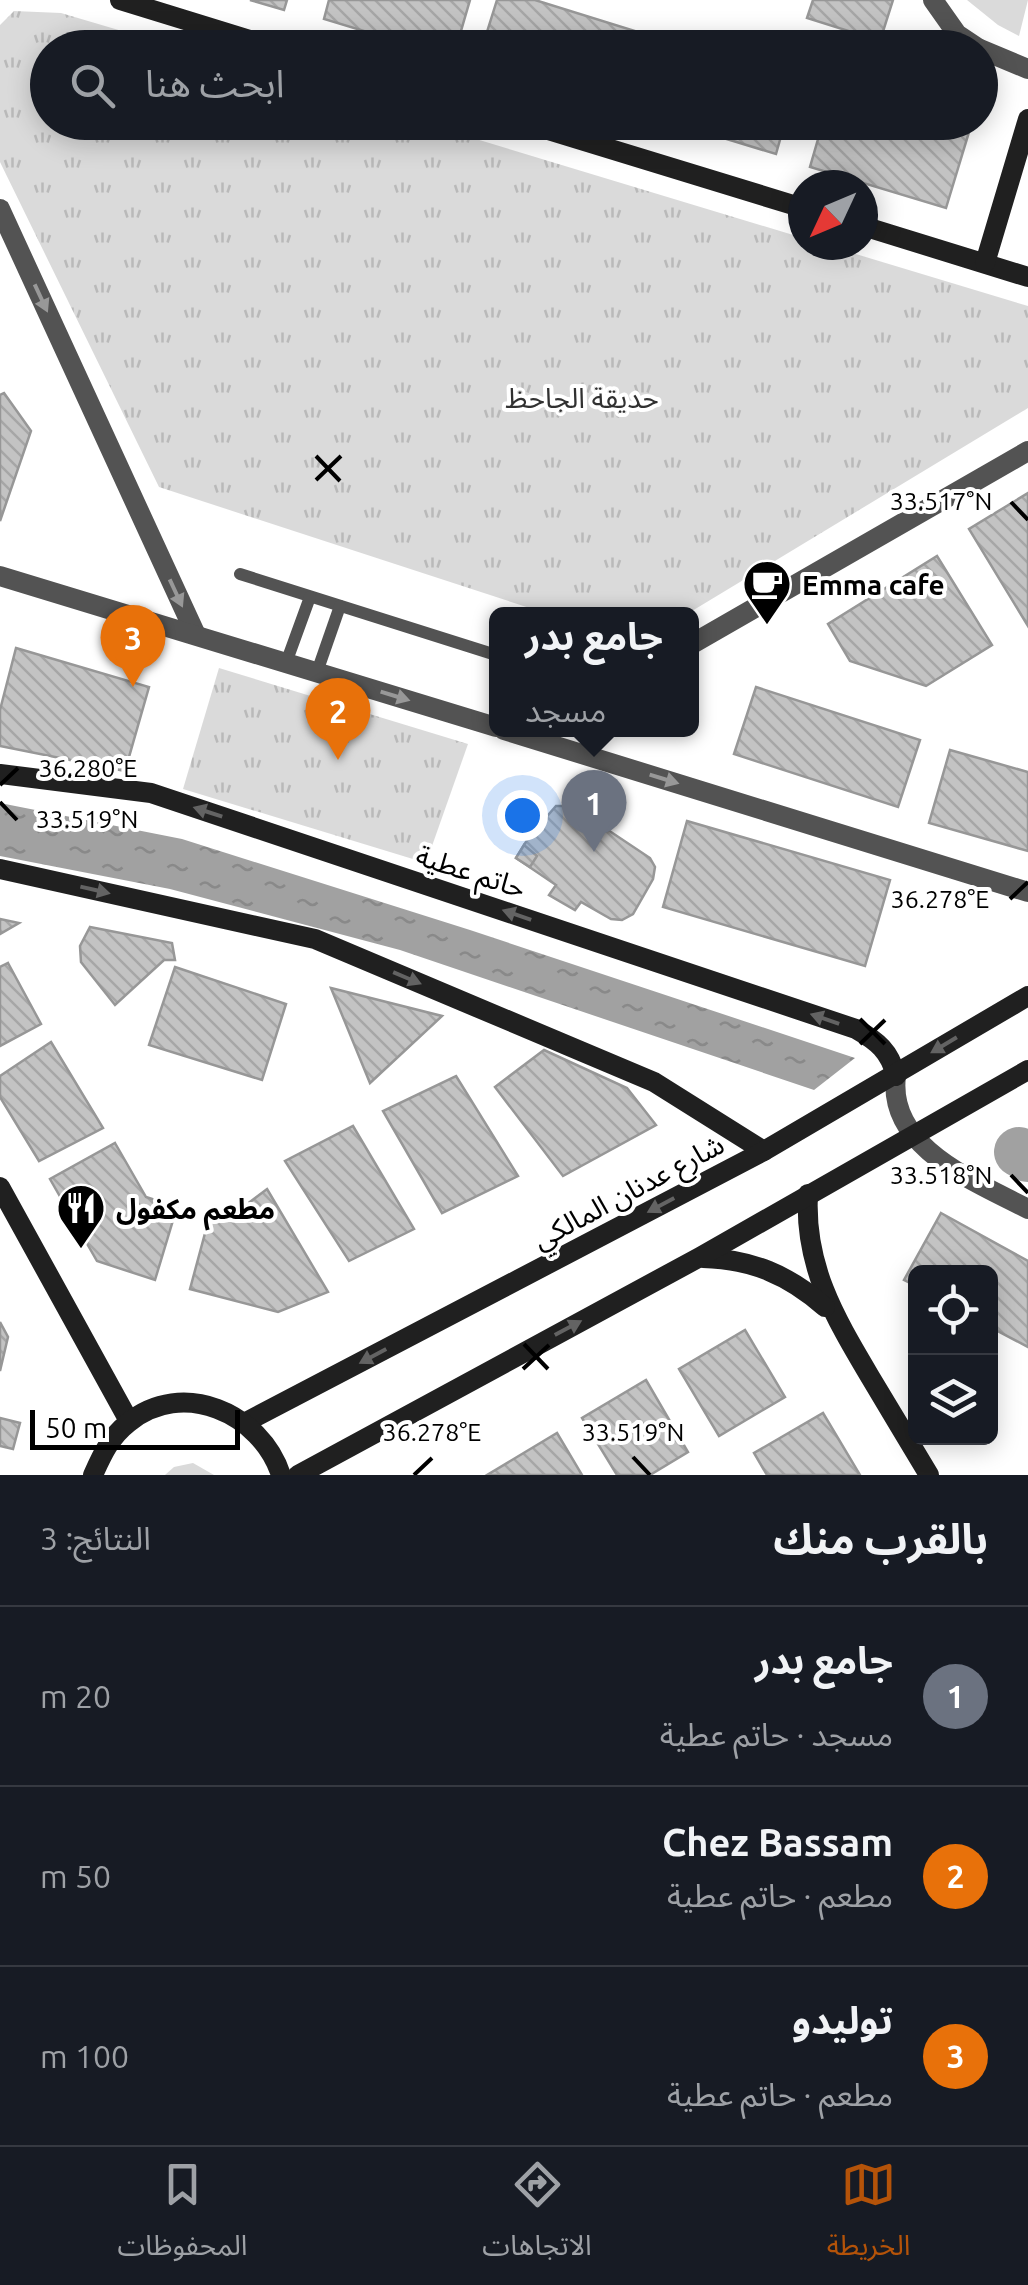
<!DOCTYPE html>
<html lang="ar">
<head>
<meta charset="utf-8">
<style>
	:root { --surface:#171b24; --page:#20242c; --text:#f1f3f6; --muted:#9ea1a6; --line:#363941; --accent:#b45309 }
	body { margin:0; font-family:Ubuntu,"Noto Sans Arabic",sans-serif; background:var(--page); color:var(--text); direction:rtl }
	.controls { position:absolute; right:30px; bottom:30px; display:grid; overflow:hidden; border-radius:15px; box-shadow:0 5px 25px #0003 }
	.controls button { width:90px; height:90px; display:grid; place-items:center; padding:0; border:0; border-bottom:2px solid var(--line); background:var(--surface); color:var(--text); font:50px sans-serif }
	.compass { position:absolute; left:788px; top:170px; width:90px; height:90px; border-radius:50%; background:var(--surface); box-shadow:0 5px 25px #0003; rotate:226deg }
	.scale { position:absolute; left:30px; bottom:25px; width:210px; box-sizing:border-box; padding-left:10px; border:5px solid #000; border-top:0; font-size:28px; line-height:35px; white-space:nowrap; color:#000; -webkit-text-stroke:8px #fff; paint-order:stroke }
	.you { position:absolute; left:522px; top:815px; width:35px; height:35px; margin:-25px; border:8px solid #fff; border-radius:50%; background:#1a73e8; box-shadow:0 0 0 15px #1a73e833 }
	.badge { display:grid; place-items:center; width:65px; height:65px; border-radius:50%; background:var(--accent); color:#fff; font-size:32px; font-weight:700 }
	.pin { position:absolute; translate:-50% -82px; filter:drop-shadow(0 2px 5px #0008) }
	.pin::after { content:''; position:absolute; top:52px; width:35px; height:30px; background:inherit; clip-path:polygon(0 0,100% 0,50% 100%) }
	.popup { position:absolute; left:489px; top:607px; width:210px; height:130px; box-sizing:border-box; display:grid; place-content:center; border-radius:15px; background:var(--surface); filter:drop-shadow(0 2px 8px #0005); font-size:32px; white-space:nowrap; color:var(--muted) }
	.popup b { font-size:38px; color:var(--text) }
	.popup::after { content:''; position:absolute; left:50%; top:100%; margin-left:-20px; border:20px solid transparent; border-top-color:var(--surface) }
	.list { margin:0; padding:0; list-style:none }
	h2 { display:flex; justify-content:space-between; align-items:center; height:130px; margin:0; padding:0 40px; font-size:42px }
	h2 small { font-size:32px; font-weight:400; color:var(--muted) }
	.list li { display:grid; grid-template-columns:65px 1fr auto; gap:30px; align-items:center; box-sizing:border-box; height:180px; padding:0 40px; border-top:2px solid var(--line) }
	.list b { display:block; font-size:38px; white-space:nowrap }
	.list p { margin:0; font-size:32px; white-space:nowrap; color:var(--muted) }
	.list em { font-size:32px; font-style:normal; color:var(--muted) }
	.icon { flex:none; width:55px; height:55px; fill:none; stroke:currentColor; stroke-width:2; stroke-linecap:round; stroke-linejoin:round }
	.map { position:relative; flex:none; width:1028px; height:1475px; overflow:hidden; direction:ltr }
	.search { position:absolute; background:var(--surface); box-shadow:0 5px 25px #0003; left:30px; right:30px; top:30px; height:110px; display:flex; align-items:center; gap:25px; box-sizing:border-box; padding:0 35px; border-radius:55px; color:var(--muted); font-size:38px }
	.sheet { height:670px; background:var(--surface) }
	nav { display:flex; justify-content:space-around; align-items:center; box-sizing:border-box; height:140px; border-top:2px solid var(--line); background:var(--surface); font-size:28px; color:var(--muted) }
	nav a { display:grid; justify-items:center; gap:5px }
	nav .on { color:var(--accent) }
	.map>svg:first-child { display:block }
</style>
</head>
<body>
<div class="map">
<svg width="1028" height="1475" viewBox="0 0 1028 1475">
	<defs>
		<pattern id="park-tufts" width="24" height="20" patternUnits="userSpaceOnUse" patternTransform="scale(2.5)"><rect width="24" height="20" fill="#dadada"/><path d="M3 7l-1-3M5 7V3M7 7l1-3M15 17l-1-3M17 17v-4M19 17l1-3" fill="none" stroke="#b9b9b9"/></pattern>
		<pattern id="water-ripples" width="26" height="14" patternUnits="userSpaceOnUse" patternTransform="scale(2.5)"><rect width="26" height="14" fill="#a1a1a1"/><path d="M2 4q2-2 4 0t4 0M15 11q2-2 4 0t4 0" fill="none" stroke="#898989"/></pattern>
		<pattern id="building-back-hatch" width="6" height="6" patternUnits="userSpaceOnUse" patternTransform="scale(2.5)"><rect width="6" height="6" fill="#c3c3c3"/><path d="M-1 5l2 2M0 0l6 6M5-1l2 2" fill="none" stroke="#a6a6a6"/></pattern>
	</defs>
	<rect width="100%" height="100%" fill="#fff"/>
	<g fill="#dadada">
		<polygon points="967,0 1028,0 1019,36 998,25"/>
		<polygon points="193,1463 214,1475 165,1475 174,1467"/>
	</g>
	<g fill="url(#park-tufts)">
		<polygon points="14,11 61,13 176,47 48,48 48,122 423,123 803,238 803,245 826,245 1028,306 1028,408 687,614 548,614 159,487 0,162 0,25"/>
		<polygon points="219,668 468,744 426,863 183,789"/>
	</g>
	<polygon fill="url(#water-ripples)" points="0,803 182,839 470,930 855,1058 814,1090 400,950 170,889 0,856"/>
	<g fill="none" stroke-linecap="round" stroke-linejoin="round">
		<polyline stroke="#a1a1a1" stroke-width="50" points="1019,1152 1028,1157"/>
	</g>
	<g fill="url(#building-back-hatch)" stroke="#979797" stroke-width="2.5">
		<polygon points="250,0 287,0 284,10"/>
		<polygon points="329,0 470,0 456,48 420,48 324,19"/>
		<polygon points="497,0 535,0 635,31 630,48 482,48"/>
		<polygon points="813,0 893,0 880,41 807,18"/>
		<polygon points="672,39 699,48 670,48"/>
		<polygon points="671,122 785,122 776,154"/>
		<polygon points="823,122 937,122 969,132 946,208 810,167"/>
		<polygon points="4,393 31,431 0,521 0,395"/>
		<polygon points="1028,493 1028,626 969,529"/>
		<polygon points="937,556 992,645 926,686 850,661 828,624"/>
		<polygon points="16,648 149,687 125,771 0,746 0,710"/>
		<polygon points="756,687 920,740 898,807 734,754"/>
		<polygon points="950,750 1028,772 1028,851 929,823"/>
		<polygon points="556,806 572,806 650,858 655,867 653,879 633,914 622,920 611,919 581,902 575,910 549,895 556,885 516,858 529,837"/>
		<polygon points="687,821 890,880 865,966 663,907"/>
		<polygon points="524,845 537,856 530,867 516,858"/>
		<polygon points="0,919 19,923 0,934"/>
		<polygon points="90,927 172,943 175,960 164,960 115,1005 81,962 80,946"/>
		<polygon points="8,963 41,1024 0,1046 0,967"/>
		<polygon points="175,967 286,1004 262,1080 149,1045"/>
		<polygon points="331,988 442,1016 370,1083"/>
		<polygon points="51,1042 103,1128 39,1161 0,1097 0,1076"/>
		<polygon points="544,1050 627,1088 656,1125 563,1176 495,1087"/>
		<polygon points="456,1076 518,1176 442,1213 383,1111"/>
		<polygon points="353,1126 414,1229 349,1261 285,1161"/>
		<polygon points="115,1143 146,1197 177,1207 155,1280 97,1261 50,1179"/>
		<polygon points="267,1189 328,1292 278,1312 190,1289 211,1211 230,1217"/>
		<polygon points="941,1213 1028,1261 1028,1347 990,1327 990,1272 916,1272 916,1286 904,1280"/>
		<polygon points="0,1322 8,1337 0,1371"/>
		<polygon points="745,1330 785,1397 719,1436 679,1369"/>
		<polygon points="646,1380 688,1452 650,1475 617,1475 582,1418"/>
		<polygon points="823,1413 860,1475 767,1475 754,1453"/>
		<polygon points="0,1418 20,1423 13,1449 0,1446"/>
		<polygon points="557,1433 582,1475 487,1475"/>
	</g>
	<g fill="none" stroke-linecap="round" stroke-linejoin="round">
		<g stroke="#535353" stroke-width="12">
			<polyline points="240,574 496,655"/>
			<polyline points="286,663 310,597"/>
			<polyline points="317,672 340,606"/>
		</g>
		<g stroke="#535353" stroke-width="20">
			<polyline points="933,0 957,34 978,48"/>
			<polyline points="980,49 1028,69"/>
			<polyline points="0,209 196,635"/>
			<polyline points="0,576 496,727"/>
			<polyline points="692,644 1028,451"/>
			<polyline points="504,730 1028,892"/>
			<path d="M896 1076C887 1148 975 1181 1028 1209"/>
		</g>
		<g stroke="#202020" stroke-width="20">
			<polyline points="120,0 276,48"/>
			<polyline points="522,122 803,208"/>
			<polyline points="863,226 1028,277"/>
			<polyline points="985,263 1028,119"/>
			<path d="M0 774 151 793 856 1029C877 1041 890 1051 896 1076"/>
			<polyline points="0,869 315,939 654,1082 764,1151"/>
			<polyline points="0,1187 129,1421"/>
			<path d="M808 1194C804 1265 834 1316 869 1375 889 1408 909 1442 929 1475"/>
			<path d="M703 1258C751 1259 789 1275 825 1307"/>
			<polyline points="246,1422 764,1151 1028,996"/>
			<path d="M93 1475C102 1455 110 1437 128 1423 182 1378 261 1413 281 1475"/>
			<polyline points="298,1475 700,1257 1028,1070"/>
		</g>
	</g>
	<defs><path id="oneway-solid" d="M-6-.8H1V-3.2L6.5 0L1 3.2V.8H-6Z" transform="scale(2.5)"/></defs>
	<g fill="#989898">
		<use href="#oneway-solid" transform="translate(41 298) rotate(65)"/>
		<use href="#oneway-solid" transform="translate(176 593) rotate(65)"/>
		<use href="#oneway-solid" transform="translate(395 696) rotate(17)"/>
		<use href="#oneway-solid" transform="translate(664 779) rotate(17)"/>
	</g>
	<g fill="#636363">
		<use href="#oneway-solid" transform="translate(208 812) rotate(-162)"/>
		<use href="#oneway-solid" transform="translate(95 890) rotate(13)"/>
		<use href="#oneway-solid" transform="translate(517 915) rotate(-161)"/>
		<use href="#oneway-solid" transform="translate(407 978) rotate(23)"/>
		<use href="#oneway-solid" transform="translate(825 1019) rotate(-161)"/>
		<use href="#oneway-solid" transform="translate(944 1045) rotate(149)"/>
		<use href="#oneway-solid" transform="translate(661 1205) rotate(152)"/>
		<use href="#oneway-solid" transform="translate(568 1328) rotate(-28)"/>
		<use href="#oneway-solid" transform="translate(373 1356) rotate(152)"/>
	</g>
	<path fill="none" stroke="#000" stroke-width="4" d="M316 456 340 481M316 480 341 456M1011 502 1028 520M0 785 18 768M0 802 17 820M1010 899 1028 882M860 1019 885 1044M860 1044 885 1020M1011 1175 1028 1193M524 1344 548 1369M523 1369 549 1345M633 1457 650 1475M414 1475 432 1458"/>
	<defs>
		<g id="cafe-pin" transform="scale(2.5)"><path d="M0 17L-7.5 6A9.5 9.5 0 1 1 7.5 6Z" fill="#000" stroke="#fff"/><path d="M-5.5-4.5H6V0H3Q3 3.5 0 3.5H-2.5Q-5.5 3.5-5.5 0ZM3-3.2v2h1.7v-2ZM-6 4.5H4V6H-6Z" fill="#fff"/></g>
		<g id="restaurant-pin" transform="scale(2.5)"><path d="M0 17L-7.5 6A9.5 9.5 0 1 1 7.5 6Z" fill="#000" stroke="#fff"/><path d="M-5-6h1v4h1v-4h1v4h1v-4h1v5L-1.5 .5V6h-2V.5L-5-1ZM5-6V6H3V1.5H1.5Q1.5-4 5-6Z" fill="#fff"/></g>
	</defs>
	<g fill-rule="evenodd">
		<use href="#cafe-pin" x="767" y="584"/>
		<use href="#restaurant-pin" x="81" y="1208"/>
	</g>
	<g text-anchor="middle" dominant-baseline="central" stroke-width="8" stroke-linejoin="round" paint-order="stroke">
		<g font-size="28" fill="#313131" stroke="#fff">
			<text x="582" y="397">حديقة الجاحظ</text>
		</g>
		<g font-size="28" font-weight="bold" fill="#000" stroke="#fff" text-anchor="start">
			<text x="802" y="584">Emma cafe</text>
			<text x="116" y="1208">مطعم مكفول</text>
		</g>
		<g font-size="28" fill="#000" stroke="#fff">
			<text transform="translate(471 871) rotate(18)">حاتم عطية</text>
			<text transform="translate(628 1191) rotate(-28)">شارع عدنان المالكي</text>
		</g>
	</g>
	<g font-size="25" text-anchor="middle" fill="#000" stroke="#fff" stroke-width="8" stroke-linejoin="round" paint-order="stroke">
		<text x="941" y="510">33.517°N</text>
		<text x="88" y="777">36.280°E</text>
		<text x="87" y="828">33.519°N</text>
		<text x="940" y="908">36.278°E</text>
		<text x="941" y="1184">33.518°N</text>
		<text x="633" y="1441">33.519°N</text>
		<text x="432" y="1441">36.278°E</text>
	</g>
</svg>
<div class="controls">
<button><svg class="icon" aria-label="locate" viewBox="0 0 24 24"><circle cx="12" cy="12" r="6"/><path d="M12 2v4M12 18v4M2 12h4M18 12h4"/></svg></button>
<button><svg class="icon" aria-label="layers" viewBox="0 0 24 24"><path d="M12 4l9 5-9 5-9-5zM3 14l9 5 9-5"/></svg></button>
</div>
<svg class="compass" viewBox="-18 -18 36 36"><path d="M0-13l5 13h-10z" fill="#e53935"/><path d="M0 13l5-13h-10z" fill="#9ea1a6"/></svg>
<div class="scale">50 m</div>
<div class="you"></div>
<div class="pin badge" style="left:594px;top:852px;background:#6b7280">1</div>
<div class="popup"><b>جامع بدر</b>مسجد</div>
<div class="pin badge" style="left:338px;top:760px;background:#e8710a">2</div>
<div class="pin badge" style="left:133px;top:687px;background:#e8710a">3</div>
<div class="search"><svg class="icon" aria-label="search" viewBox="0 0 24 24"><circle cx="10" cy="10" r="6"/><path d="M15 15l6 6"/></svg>ابحث هنا</div>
</div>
<section class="sheet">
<h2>بالقرب منك<small>النتائج: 3</small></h2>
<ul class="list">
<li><span class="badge" style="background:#6b7280">1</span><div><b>جامع بدر</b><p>مسجد · حاتم عطية</p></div><em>20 m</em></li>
<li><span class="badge" style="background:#e8710a">2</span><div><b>Chez Bassam</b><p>مطعم · حاتم عطية</p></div><em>50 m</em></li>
<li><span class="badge" style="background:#e8710a">3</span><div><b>توليدو</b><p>مطعم · حاتم عطية</p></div><em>100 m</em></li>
</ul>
</section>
<nav>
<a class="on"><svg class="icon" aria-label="map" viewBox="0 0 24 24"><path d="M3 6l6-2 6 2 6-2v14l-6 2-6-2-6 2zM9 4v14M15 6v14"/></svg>الخريطة</a>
<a><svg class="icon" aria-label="directions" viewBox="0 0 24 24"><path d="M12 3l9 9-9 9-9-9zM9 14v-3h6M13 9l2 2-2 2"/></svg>الاتجاهات</a>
<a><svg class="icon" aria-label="saved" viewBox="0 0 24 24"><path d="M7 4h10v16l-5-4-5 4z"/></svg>المحفوظات</a>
</nav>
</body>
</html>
